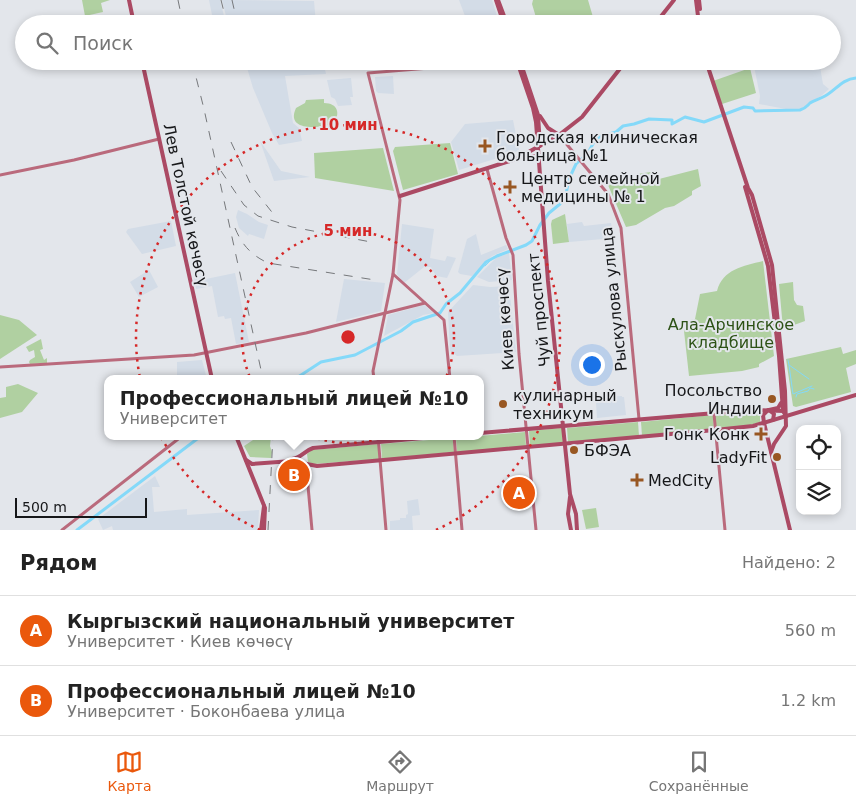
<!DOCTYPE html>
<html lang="ru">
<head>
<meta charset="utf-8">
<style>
	:root { --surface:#fff; --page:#f6f6f6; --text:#222; --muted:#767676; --line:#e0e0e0; --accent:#ea580c }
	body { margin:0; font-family:"DejaVu Sans",sans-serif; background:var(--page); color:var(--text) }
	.controls { position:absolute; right:15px; bottom:15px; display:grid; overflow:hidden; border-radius:10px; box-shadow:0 2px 8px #0003 }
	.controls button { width:45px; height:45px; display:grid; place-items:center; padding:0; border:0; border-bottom:1px solid var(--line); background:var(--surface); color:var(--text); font:25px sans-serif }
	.scale { position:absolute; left:15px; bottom:12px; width:132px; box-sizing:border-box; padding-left:5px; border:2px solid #161719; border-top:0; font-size:14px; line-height:18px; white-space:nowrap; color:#161719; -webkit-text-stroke:4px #e3e6eb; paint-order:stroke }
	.you { position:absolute; left:591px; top:364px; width:18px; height:18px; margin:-12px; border:4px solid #fff; border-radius:50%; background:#1a73e8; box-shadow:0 0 0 8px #1a73e833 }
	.badge { display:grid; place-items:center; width:32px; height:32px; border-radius:50%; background:var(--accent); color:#fff; font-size:16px; font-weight:700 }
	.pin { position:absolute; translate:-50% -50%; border:2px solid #fff; box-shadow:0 1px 5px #0006 }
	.popup { position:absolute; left:104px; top:375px; width:380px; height:65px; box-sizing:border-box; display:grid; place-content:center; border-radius:10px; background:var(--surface); filter:drop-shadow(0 1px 4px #0005); font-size:16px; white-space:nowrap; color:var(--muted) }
	.popup b { font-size:19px; color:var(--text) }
	.popup::after { content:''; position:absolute; left:50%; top:100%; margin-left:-10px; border:10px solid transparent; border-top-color:var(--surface) }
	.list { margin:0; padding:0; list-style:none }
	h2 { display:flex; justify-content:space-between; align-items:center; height:65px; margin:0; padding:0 20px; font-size:21px }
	h2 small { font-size:16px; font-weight:400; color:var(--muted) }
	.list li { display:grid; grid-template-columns:32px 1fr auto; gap:15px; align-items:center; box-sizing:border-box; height:70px; padding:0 20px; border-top:1px solid var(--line) }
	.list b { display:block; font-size:19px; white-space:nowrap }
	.list p { margin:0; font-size:16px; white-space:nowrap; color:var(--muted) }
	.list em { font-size:16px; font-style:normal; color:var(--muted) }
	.icon { flex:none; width:28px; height:28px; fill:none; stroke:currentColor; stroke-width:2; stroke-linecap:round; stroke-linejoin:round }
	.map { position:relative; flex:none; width:856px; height:530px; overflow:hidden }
	.search { position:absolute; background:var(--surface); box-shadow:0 2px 8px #0003; left:15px; right:15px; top:15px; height:55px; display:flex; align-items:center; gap:12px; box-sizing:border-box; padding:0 18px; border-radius:28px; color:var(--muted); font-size:19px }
	.sheet { height:205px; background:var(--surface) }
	nav { display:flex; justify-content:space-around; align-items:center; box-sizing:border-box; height:70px; border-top:1px solid var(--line); background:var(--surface); font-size:14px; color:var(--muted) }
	nav a { display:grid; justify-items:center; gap:2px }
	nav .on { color:var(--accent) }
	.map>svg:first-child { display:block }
</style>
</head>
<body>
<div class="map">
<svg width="856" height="530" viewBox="0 0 856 530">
	<rect width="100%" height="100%" fill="#e3e6eb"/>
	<g fill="#d3dce7">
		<polygon points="209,0 220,0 226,24 211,22 212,15"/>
		<polygon points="222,0 314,1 316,24 228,24"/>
		<polygon points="459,0 492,0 497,16 481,21 481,24 468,24"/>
		<polygon points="245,61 323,61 326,74 285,76 293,123 299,128 302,141 279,145 272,133 253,88"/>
		<polygon points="770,61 819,61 823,84 829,89 821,96 800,109 791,110 759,104 760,96 754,66"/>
		<polygon points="393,76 394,94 378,93 376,91 375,77"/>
		<polygon points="351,78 353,97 350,97 352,105 338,106 335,99 331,97 327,80"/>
		<polygon points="513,120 519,150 514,153 459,170 451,142 465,124"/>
		<polygon points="260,141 281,171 310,177 274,181"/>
		<polygon points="238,210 247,214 259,222 268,225 264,239 249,234 248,236 239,228 236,217"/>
		<polygon points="171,221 176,246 142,254 126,232 128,229"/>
		<polygon points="582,222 584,226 611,223 614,238 569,242 567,224"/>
		<polygon points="402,224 434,229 430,258 445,261 447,256 456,258 447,278 436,276 431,267 424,267 404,283 397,274"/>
		<polygon points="476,234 481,255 506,245 508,249 492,256 472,276 460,274 458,272 467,239"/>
		<polygon points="509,253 512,280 489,282 477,277 496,258"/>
		<polygon points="149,270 158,287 139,297 130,282"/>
		<polygon points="235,273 249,342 236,344 231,318 225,319 224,316 218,317 212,286 196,289 194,278 202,276 206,279"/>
		<polygon points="344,279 385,283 381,311 336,322"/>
		<polygon points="473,285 490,287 509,286 516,352 457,356 450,351 448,312"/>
		<polygon points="424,305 434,313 423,315 384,336 388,315"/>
		<polygon points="202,360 207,379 177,379 177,362"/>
		<polygon points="622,396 622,397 624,397 626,415 597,418 596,403 604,402 603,397"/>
		<polygon points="155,476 160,487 152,487 154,512 187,509 187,515 259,510 258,530 113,530 112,526 103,530 98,519"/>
		<polygon points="418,499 420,515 412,516 413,530 390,530 390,521 400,520 400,518 406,518 406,515 408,514 407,501"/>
	</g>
	<g fill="#b0d0a1">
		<polygon points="82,0 110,0 101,3 103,12 85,16"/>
		<polygon points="533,0 588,0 595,24 548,24 547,21 538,24 532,4"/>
		<polygon points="750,68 756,93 722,104 713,81"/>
		<path d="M324 99V103C338 103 341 114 333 124 320 128 285 132 296 108L305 103 306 100Z"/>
		<polygon points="450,143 458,174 403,190 393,151 395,147"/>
		<polygon points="383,148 394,191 315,178 314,153"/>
		<polygon points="698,169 701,186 692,191 692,195 674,206 665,208 636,225 626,227 608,185 637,177 637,174 658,171 659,179"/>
		<polygon points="565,214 569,242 553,244 551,224 552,220"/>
		<path d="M763 261 774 356 759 364V367L742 371 689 376 683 322 695 319 700 294 717 291C723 269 743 266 763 261Z"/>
		<polygon points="793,282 794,300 797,305 803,306 805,321 783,329 779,284"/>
		<polygon points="0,315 19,320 37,335 0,359"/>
		<polygon points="41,339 43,349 40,350 44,360 47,358 47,363 30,364 29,362 30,360 35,357 34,350 29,352 26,347"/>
		<polygon points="841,347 843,354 856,350 856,364 846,368 851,392 796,407 793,406 786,359"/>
		<polygon points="18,384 38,393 22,412 0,418 0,398 6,397 6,387"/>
		<polygon points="758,412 760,414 760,422 744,427 716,429 715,415"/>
		<polygon points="713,415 714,430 642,436 641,422"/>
		<polygon points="638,422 639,436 568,442 567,428"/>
		<polygon points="562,428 563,443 530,446 529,431"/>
		<polygon points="525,432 526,446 457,452 456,438"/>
		<polygon points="252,436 271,436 270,446 272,452 271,458 250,457 244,446 253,440"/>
		<polygon points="453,438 454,452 382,459 381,444"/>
		<polygon points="378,444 379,459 314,464 308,462 307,454 312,450"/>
		<polygon points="596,508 599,527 586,529 582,510"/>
	</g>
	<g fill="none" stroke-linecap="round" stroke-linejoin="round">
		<g stroke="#84d9f9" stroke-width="1">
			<polyline points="485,266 492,259"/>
			<polyline points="788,360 789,365 809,379"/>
			<polyline points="789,365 793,394 812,386"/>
			<polyline points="796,397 797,394 808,391 810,388 814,389"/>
		</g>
		<g stroke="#84d9f9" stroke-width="3">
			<path d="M295 379 321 362 355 355 401 331 413 322 440 313 446 304 460 293 486 262 497 256 526 245 532 241 540 225 549 213 560 204 566 194 569 179 576 164 588 153 595 140 599 137 616 132 623 126 634 124 649 119 672 120V124L685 117 704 122 744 107 753 108 755 111 800 110C806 108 806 107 810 103 814 100 820 99 825 96 836 90 842 79 856 78"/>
			<polyline points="77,530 201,436"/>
		</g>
		<g stroke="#ba6a7c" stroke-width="3">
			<polyline points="559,135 608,194 621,228 639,419"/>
			<polyline points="487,169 506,238 513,255 519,354 536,530"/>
			<polyline points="0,175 74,160 159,139"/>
			<polyline points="393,274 444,320 450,379"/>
			<polyline points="0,367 194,355 306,333 425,303"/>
			<polyline points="374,379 373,371 393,274 400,200 368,73 517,61"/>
			<polyline points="714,414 725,530"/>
			<polyline points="378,436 386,530"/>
			<polyline points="454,436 462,530"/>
			<polyline points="306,464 312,530"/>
			<polyline points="62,530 182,436"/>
		</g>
		<g stroke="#ab4a64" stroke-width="4">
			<polyline points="129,0 134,24"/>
			<polyline points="496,0 504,24"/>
			<polyline points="498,0 507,24"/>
			<polyline points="696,0 699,24"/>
			<polyline points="699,0 700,9"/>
			<polyline points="655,24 674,0"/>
			<polyline points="142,61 212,379"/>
			<polyline points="517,61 533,108 536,122 548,281 570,494 576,514 577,530"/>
			<polyline points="520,61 538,115 540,146"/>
			<polyline points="706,61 748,188 752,195 772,265 785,391 786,426 774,444 771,452"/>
			<polyline points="540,116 548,128 559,135"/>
			<polyline points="524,157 534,156 539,161"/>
			<polyline points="745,187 768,266 779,356 783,411 786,416"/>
			<polyline points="400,196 516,159 559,135 582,117 626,61"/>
			<polyline points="768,410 763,415 764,423 790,530"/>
			<polyline points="773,420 774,414 769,410 778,408 781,403"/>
			<polyline points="480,433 751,410 784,411"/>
			<polyline points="236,436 265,508 264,530"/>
			<path d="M292 459C301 458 304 451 313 448L445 436"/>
			<polyline points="246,460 252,464 292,461 317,466 715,430 753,426 856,395"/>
			<polyline points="570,497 568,514 571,530"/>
			<polyline points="261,530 264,506"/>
		</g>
		<g stroke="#76787b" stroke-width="1" stroke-dasharray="9 9" stroke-linecap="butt">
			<polyline points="178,0 183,24"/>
			<polyline points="221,0 227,24"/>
			<polyline points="232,0 237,22"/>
			<polyline points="192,61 204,109 263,379"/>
			<polyline points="236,61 238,73"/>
			<polyline points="231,142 252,187 275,216"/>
			<polyline points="221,171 244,205 258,216 292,227 371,242"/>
			<path d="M235 228C242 245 251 255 268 263L375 280"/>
			<polyline points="268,530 273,436"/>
		</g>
	</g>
	<g fill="none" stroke="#d62828" stroke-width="2.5" stroke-dasharray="2.5 5">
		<circle cx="348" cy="337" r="106"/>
		<path d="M260 530A212 212 0 1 1 436 530"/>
	</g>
	<g fill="#985722" stroke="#e3e6eb" stroke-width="2">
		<path d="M482.5 138.5h5v5h5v5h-5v5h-5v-5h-5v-5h5z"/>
		<path d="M507.5 179.5h5v5h5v5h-5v5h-5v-5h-5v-5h5z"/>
		<circle cx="772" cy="399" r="5"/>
		<circle cx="503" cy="404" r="5"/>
		<path d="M758.5 426.5h5v5h5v5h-5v5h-5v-5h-5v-5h5z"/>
		<circle cx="574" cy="450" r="5"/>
		<circle cx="777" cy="457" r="5"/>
		<path d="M634.5 472.5h5v5h5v5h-5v5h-5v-5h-5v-5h5z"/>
	</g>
	<g text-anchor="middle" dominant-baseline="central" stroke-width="4" stroke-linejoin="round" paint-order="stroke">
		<g font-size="16" fill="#161719" stroke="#e3e6eb" text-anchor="start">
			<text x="496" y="137">Городская клиническая<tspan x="496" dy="18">больница №1</tspan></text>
			<text x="521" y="178">Центр семейной<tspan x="521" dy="18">медицины № 1</tspan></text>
			<text x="762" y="390" text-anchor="end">Посольство<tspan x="762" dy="18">Индии</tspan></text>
			<text x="513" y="395">кулинарный<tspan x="513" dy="18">техникум</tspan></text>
			<text x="750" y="434" text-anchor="end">Гонк Конк</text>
			<text x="584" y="450">БФЭА</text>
			<text x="767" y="457" text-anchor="end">LadyFit</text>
			<text x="648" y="480">MedCity</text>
		</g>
		<g font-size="16" fill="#161719" stroke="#e3e6eb">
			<text transform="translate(186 205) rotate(78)">Лев Толстой көчөсү</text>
			<text transform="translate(614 299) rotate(-96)">Рыскулова улица</text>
			<text transform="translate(539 310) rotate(-96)">Чуй проспект</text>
			<text transform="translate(505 319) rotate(-94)">Киев көчөсү</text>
		</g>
		<g font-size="16" fill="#2d5216" stroke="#e3e6eb">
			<text x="731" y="324">Ала-Арчинское<tspan x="731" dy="18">кладбище</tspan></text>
		</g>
	</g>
	<circle cx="348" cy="337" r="8" fill="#d62828" stroke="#e3e6eb" stroke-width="2.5"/>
	<g font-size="15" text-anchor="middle" font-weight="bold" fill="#d62828" stroke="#e3e6eb" stroke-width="4" stroke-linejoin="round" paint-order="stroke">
		<text x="348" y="130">10 мин</text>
		<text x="348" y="236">5 мин</text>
	</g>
</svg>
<div class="controls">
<button><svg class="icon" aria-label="locate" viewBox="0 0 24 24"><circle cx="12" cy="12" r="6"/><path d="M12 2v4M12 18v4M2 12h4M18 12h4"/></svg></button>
<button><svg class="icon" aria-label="layers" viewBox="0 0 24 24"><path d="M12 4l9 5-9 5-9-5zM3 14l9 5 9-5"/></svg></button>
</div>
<div class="scale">500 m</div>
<div class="you"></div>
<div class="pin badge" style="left:519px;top:493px">A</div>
<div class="pin badge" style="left:294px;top:475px">B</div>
<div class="popup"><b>Профессиональный лицей №10</b>Университет</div>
<div class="search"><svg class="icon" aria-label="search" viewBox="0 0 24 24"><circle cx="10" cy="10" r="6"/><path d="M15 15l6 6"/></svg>Поиск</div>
</div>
<section class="sheet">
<h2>Рядом<small>Найдено: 2</small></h2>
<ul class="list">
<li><span class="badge">A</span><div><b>Кыргызский национальный университет</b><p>Университет · Киев көчөсү</p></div><em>560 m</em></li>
<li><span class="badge">B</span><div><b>Профессиональный лицей №10</b><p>Университет · Боконбаева улица</p></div><em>1.2 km</em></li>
</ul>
</section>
<nav>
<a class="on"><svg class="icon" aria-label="map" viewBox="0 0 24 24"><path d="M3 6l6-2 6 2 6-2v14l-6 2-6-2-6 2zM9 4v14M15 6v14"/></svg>Карта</a>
<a><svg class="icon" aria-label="directions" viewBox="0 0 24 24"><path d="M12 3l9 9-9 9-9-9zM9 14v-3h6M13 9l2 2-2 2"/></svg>Маршрут</a>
<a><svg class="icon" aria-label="saved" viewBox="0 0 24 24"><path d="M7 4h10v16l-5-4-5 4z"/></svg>Сохранённые</a>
</nav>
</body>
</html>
